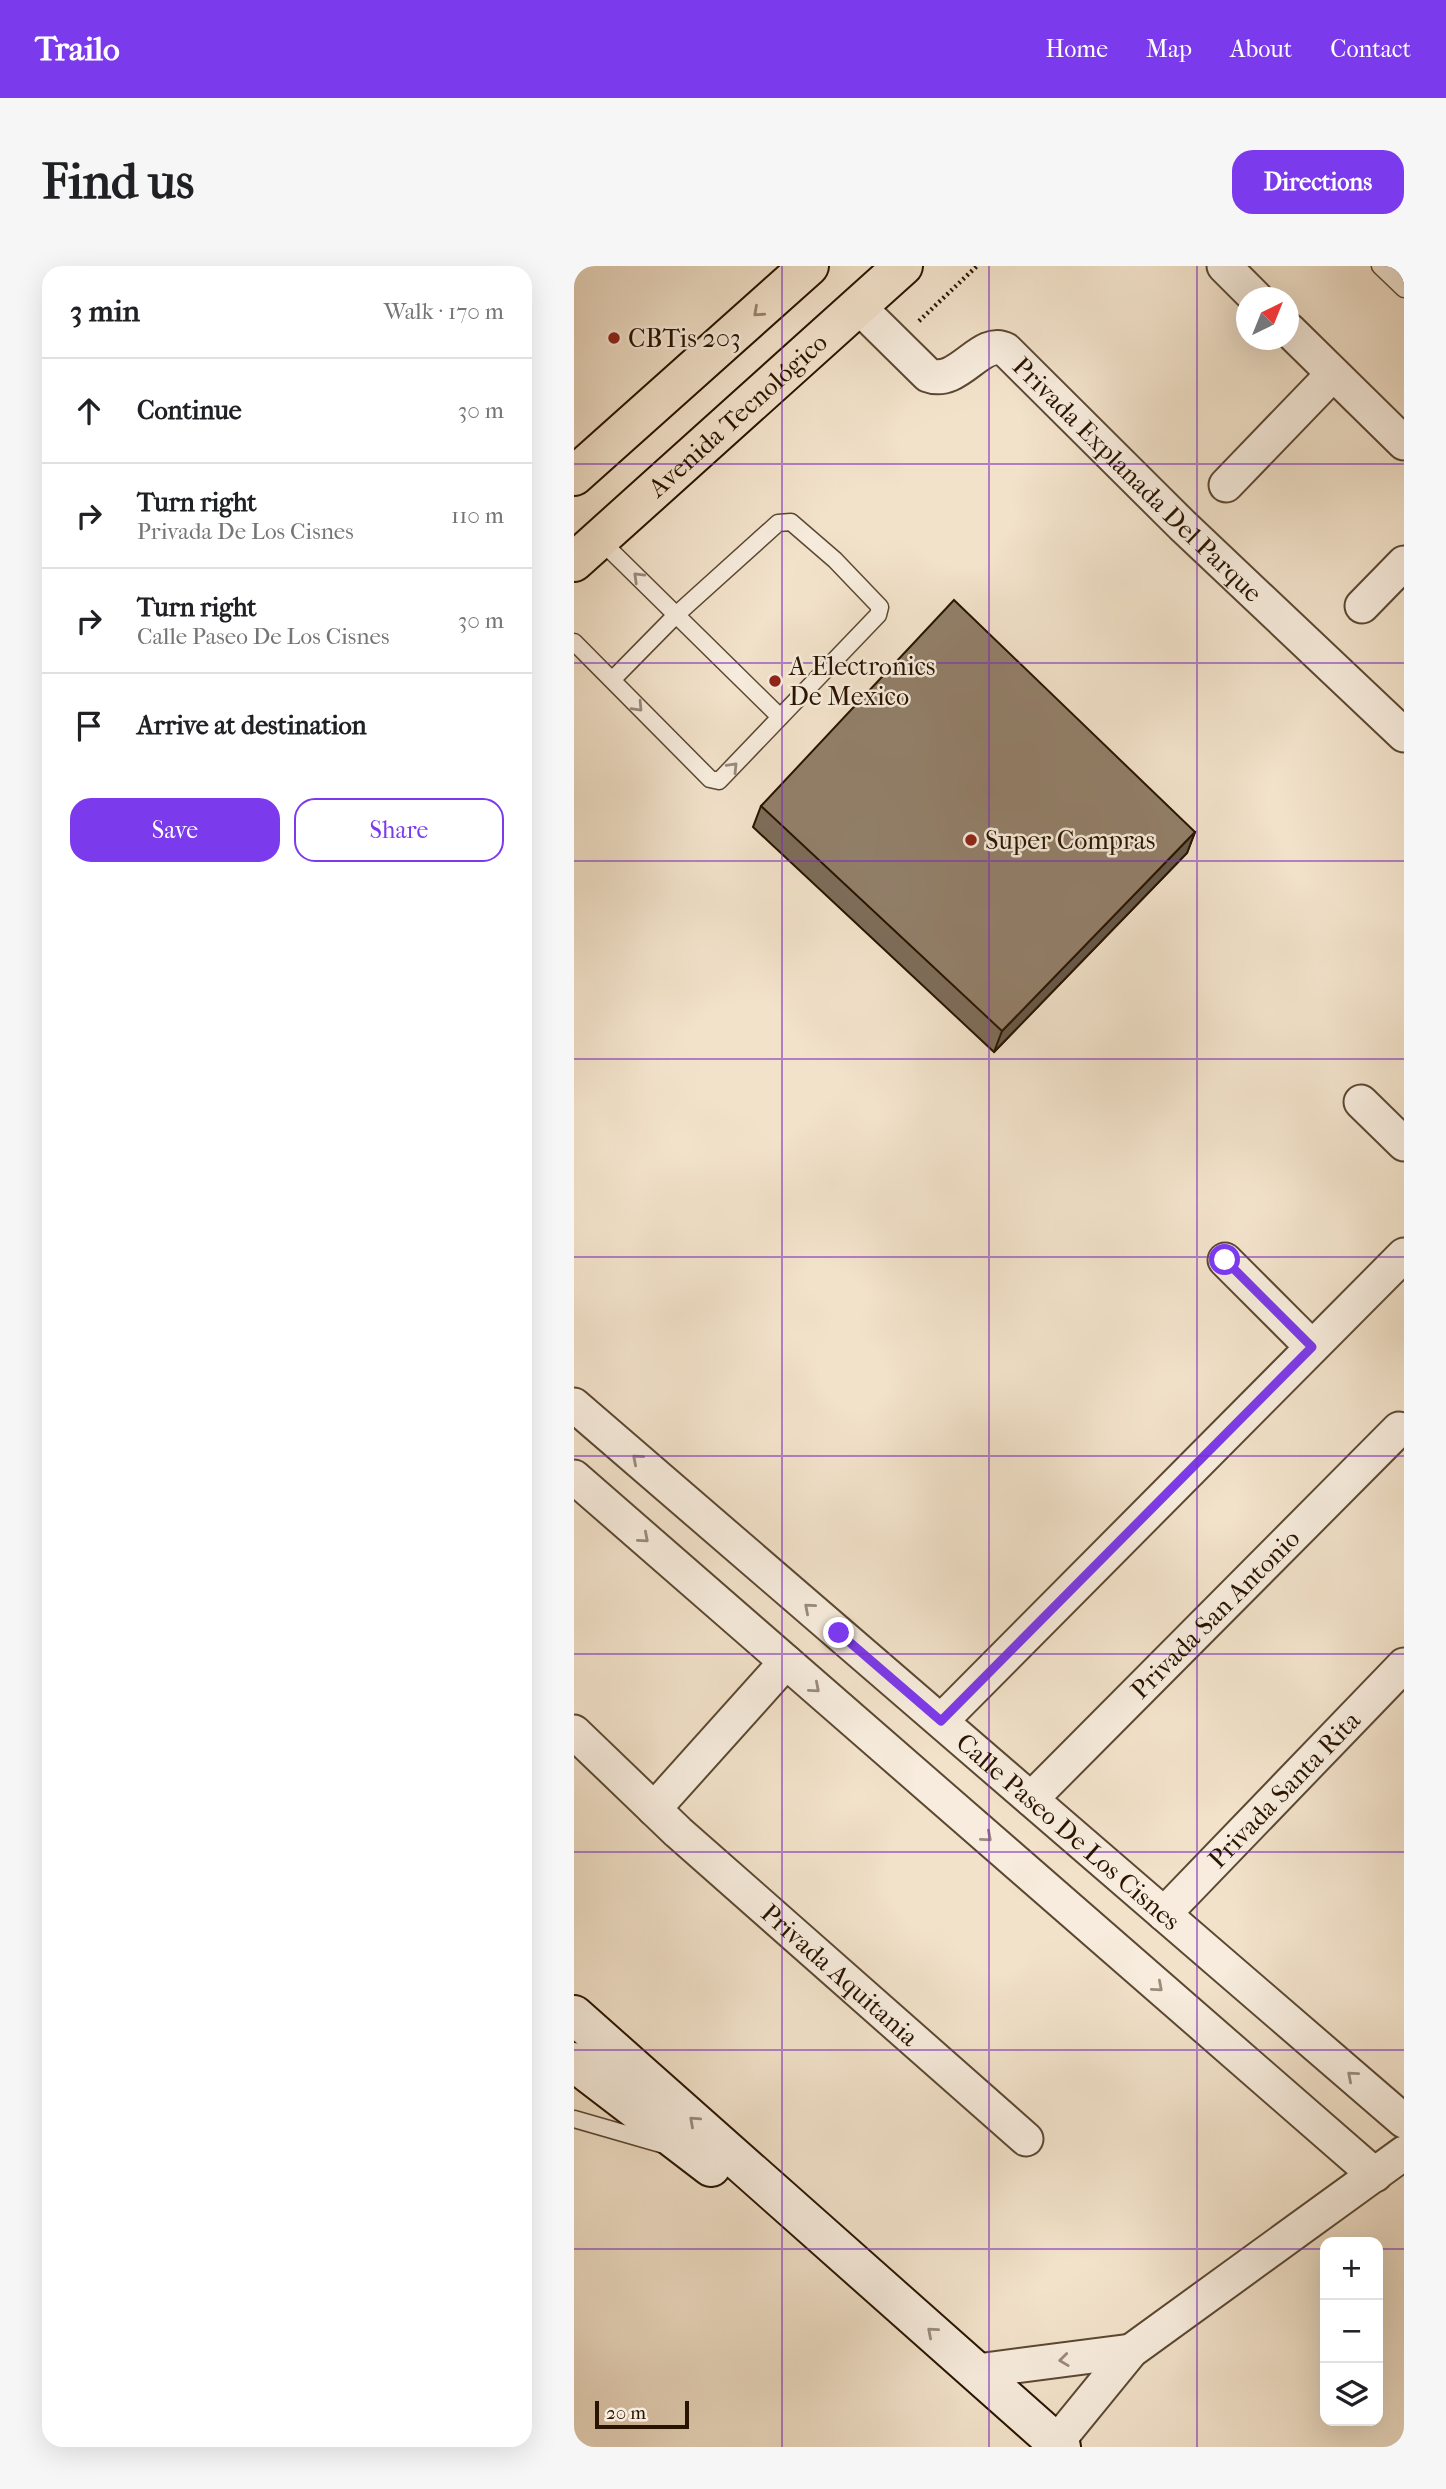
<!DOCTYPE html>
<html lang="en">
<head>
<meta charset="utf-8">
<style>
	:root { --surface:#fff; --page:#f6f6f6; --text:#202124; --muted:#757577; --line:#e0e0e0; --accent:#7c3aed }
	body { margin:0; font-family:"IM FELL French Canon",serif; background:var(--page); color:var(--text) }
	.controls { position:absolute; right:21px; bottom:21px; display:grid; overflow:hidden; border-radius:14px; box-shadow:0 7px 28px #0002 }
	.controls button { width:63px; height:63px; display:grid; place-items:center; padding:0; border:0; border-bottom:2px solid var(--line); background:var(--surface); color:var(--text); font:35px sans-serif }
	.compass { position:absolute; left:662px; top:21px; width:63px; height:63px; border-radius:50%; background:var(--surface); box-shadow:0 7px 28px #0002; rotate:43deg }
	.scale { position:absolute; left:21px; bottom:18px; width:94px; box-sizing:border-box; padding-left:7px; border:4px solid #291400; border-top:0; font-size:19px; line-height:24px; white-space:nowrap; color:#291400; -webkit-text-stroke:5px #f7ecdd; paint-order:stroke }
	.stop { position:absolute; width:21px; height:21px; margin:-16px; border:5px solid #7c3aed; border-radius:50%; background:#fff }
	.stop.end { background:#7c3aed; border-color:#fff; box-shadow:0 2px 7px #0008 }
	.list { margin:0; padding:0; list-style:none }
	h2 { display:flex; justify-content:space-between; align-items:center; height:91px; margin:0; padding:0 28px; font-size:30px }
	h2 small { font-size:23px; font-weight:400; color:var(--muted) }
	.list li { display:grid; grid-template-columns:46px 1fr auto; gap:21px; align-items:center; box-sizing:border-box; height:105px; padding:0 28px; border-top:2px solid var(--line) }
	.list b { display:block; font-size:26px; white-space:nowrap }
	.list p { margin:0; font-size:23px; white-space:nowrap; color:var(--muted) }
	.list em { font-size:23px; font-style:normal; color:var(--muted) }
	.actions { display:flex; gap:14px; padding:21px 28px }
	.actions a { flex:1; padding:16px 0; border:2px solid var(--accent); border-radius:21px; text-align:center; font-size:24px; color:var(--accent) }
	.actions .main { background:var(--accent); color:#fff }
	.icon { flex:none; width:38px; height:38px; fill:none; stroke:currentColor; stroke-width:2; stroke-linecap:round; stroke-linejoin:round }
	.map { position:relative; flex:none; width:830px; height:2181px; overflow:hidden; border-radius:21px }
	header { display:flex; align-items:center; gap:42px; box-sizing:border-box; height:98px; padding:0 35px; background:var(--accent); color:#fff }
	header strong { font-size:33px }
	nav { display:flex; gap:38px; margin-inline-start:auto; font-size:24px }
	.intro { display:flex; align-items:center; justify-content:space-between; box-sizing:border-box; height:168px; padding:0 42px }
	h1 { margin:0; font-size:49px }
	.button { padding:18px 32px; border-radius:21px; background:var(--accent); color:#fff; font-size:24px; font-weight:700 }
	main { display:flex; gap:42px; padding:0 42px }
	aside { flex:1; background:var(--surface); border-radius:21px; box-shadow:0 7px 28px #0002 }
	.map>svg:first-child { display:block }
</style>
</head>
<body>
<header>
<strong>Trailo</strong>
<nav><a>Home</a><a>Map</a><a>About</a><a>Contact</a></nav>
</header>
<div class="intro"><h1>Find us</h1><a class="button">Directions</a></div>
<main>
<aside>
<h2>3 min<small>Walk · 170 m</small></h2>
<ul class="list">
<li><svg class="icon" aria-label="ahead" viewBox="0 0 24 24"><path d="M12 20V5M6 11l6-6 6 6"/></svg><div><b>Continue</b></div><em>30 m</em></li>
<li><svg class="icon" aria-label="right" viewBox="0 0 24 24"><path d="M7 20v-9h11M14 6l5 5-5 5"/></svg><div><b>Turn right</b><p>Privada De Los Cisnes</p></div><em>110 m</em></li>
<li><svg class="icon" aria-label="right" viewBox="0 0 24 24"><path d="M7 20v-9h11M14 6l5 5-5 5"/></svg><div><b>Turn right</b><p>Calle Paseo De Los Cisnes</p></div><em>30 m</em></li>
<li><svg class="icon" aria-label="arrive" viewBox="0 0 24 24"><path d="M6 21V4h12l-3 4 3 4H6"/></svg><div><b>Arrive at destination</b></div></li>
</ul>
<div class="actions"><a class="main">Save</a><a>Share</a></div>
</aside>
<div class="map">
<svg width="830" height="2181" viewBox="0 0 830 2181">
	<rect width="100%" height="100%" fill="#f2e2ca"/>
	<filter id="stains"><feTurbulence type="fractalNoise" baseFrequency=".00286" numOctaves="4"/><feColorMatrix values="0 0 0 0 .2 0 0 0 0 .09 0 0 0 0 .02 0 0 0 .5 -.17"/></filter>
	<radialGradient id="worn" r=".72"><stop offset=".6" stop-color="#630" stop-opacity="0"/><stop offset="1" stop-color="#630" stop-opacity=".3"/></radialGradient>
	<g fill="none" stroke-linecap="round" stroke-linejoin="round">
		<g stroke="#5b4832" stroke-width="19">
			<g id="lane">
				<polyline points="806,0 830,23"/>
				<polyline points="26,274 206,451"/>
				<polyline points="0,376 136,513 145,515 304,349 306,341 261,294 217,256 204,257 102,349 38,414"/>
				<polyline points="0,1853 87,1878"/>
			</g>
		</g>
		<g stroke="#5b4832" stroke-width="37">
			<g id="street">
				<polyline points="650,0 682,32"/>
				<path id="s1" d="M285 41 354 109C385 121 407 70 432 84L608 259 830 469"/>
				<polyline points="715,64 830,177"/>
				<polyline points="652,219 759,108"/>
				<polyline points="788,340 830,297"/>
				<polyline points="787,836 830,878"/>
				<polyline points="651,994 738,1081"/>
				<path id="s2" d="M0 1139 830 1855"/>
				<polyline points="0,1211 801,1909"/>
				<polyline points="367,1455 830,989"/>
				<path id="s3" d="M0 1466 104 1566 452 1873"/>
				<path id="s4" d="M457 1533 825 1163"/>
				<polyline points="80,1543 212,1396"/>
				<path id="s5" d="M590 1648 830 1399"/>
				<polyline points="403,2105 557,2085"/>
				<polyline points="482,2177 557,2085 830,1887"/>
			</g>
		</g>
		<g stroke="#291400" stroke-width="42">
			<g id="secondary">
				<polyline points="0,1749 487,2181"/>
				<polyline points="0,1796 137,1901"/>
			</g>
		</g>
		<g stroke="#291400" stroke-width="42">
			<g id="primary">
				<polyline points="0,210 235,0"/>
				<path id="s6" d="M0 296 329 0"/>
			</g>
		</g>
		<polyline stroke="#291400" stroke-width="4.5" stroke-dasharray="2 3.5" stroke-linecap="butt" points="345,55 403,0"/>
		<use href="#lane" stroke="#f7ecdd" stroke-width="16"/>
		<use href="#street" stroke="#f7ecdd" stroke-width="33"/>
		<use href="#secondary" stroke="#f7ecdd" stroke-width="38"/>
		<use href="#primary" stroke="#f2e2ca" stroke-width="38"/>
	</g>
	<polygon fill="#7e6d5a" stroke="#291400" stroke-width="2" points="187,540 621,566 613,587 420,786 179,561"/>
	<polygon fill="#66594a" stroke="#291400" stroke-width="2" points="621,566 613,587 420,786 428,765"/>
	<polygon fill="#927f69" stroke="#291400" stroke-width="2" points="380,334 621,566 428,765 187,540"/>
	<defs><path id="oneway-chevron" d="M-2-3.5L2.5 0L-2 3.5" fill="none" stroke-width="1.6" stroke-linecap="round" stroke-linejoin="round" transform="scale(1.75)"/></defs>
	<use stroke="#98856f" href="#oneway-chevron" transform="translate(184 46) rotate(138)"/>
	<g stroke="#9a8b7a">
		<use href="#oneway-chevron" transform="translate(64 311) rotate(-136)"/>
		<use href="#oneway-chevron" transform="translate(64 441) rotate(47)"/>
		<use href="#oneway-chevron" transform="translate(159 501) rotate(-46)"/>
		<use href="#oneway-chevron" transform="translate(63 1193) rotate(-139)"/>
		<use href="#oneway-chevron" transform="translate(70 1272) rotate(41)"/>
		<use href="#oneway-chevron" transform="translate(235 1342) rotate(-139)"/>
		<use href="#oneway-chevron" transform="translate(241 1422) rotate(41)"/>
		<use href="#oneway-chevron" transform="translate(413 1571) rotate(41)"/>
		<use href="#oneway-chevron" transform="translate(584 1721) rotate(41)"/>
		<use href="#oneway-chevron" transform="translate(778 1810) rotate(-139)"/>
		<use href="#oneway-chevron" transform="translate(120 1855) rotate(-138)"/>
		<use href="#oneway-chevron" transform="translate(358 2066) rotate(-139)"/>
		<use href="#oneway-chevron" transform="translate(490 2094) rotate(173)"/>
	</g>
	<g fill="none" stroke-linecap="round" stroke-linejoin="round">
		<polyline stroke="#7c3aed" stroke-width="9" points="265,1367 367,1455 738,1081 651,994"/>
	</g>
	<path fill="none" stroke="#7b2cbf" stroke-width="2" stroke-opacity="0.55" d="M208 0V2181M415 0V2181M623 0V2181M0 198H830M0 397H830M0 595H830M0 793H830M0 991H830M0 1190H830M0 1388H830M0 1586H830M0 1784H830M0 1983H751M804 1983H830"/>
	<g fill="#8f2418" stroke="#f7ecdd" stroke-width="2.5">
		<circle cx="40" cy="72" r="7"/>
		<circle cx="201" cy="415" r="7"/>
		<circle cx="397" cy="574" r="7"/>
	</g>
	<g text-anchor="middle" dominant-baseline="central" stroke-width="5" stroke-linejoin="round" paint-order="stroke">
		<g font-size="26" fill="#291400" stroke="#f7ecdd" text-anchor="start">
			<text x="54" y="72">CBTis 203</text>
			<text x="215" y="400">A Electronics<tspan x="215" dy="30">De Mexico</tspan></text>
			<text x="411" y="574">Super Compras</text>
		</g>
		<g font-size="26" fill="#291400" stroke="#f7ecdd">
			<text stroke="none"><textPath href="#s6" startOffset="220">Avenida Tecnológico</textPath></text>
			<text stroke="none"><textPath href="#s1" startOffset="368">Privada Explanada Del Parque</textPath></text>
			<text stroke="none"><textPath href="#s4" startOffset="261">Privada San Antonio</textPath></text>
			<text stroke="none"><textPath href="#s5" startOffset="173">Privada Santa Rita</textPath></text>
			<text stroke="none"><textPath href="#s2" startOffset="653">Calle Paseo De Los Cisnes</textPath></text>
			<text stroke="none"><textPath href="#s3" startOffset="360">Privada Aquitania</textPath></text>
		</g>
	</g>
	<rect width="100%" height="100%" filter="url(#stains)"/>
	<rect width="100%" height="100%" fill="url(#worn)"/>
</svg>
<div class="controls">
<button>+</button>
<button>−</button>
<button><svg class="icon" aria-label="layers" viewBox="0 0 24 24"><path d="M12 4l9 5-9 5-9-5zM3 14l9 5 9-5"/></svg></button>
</div>
<svg class="compass" viewBox="-18 -18 36 36"><path d="M0-13l5 13h-10z" fill="#e53935"/><path d="M0 13l5-13h-10z" fill="#757577"/></svg>
<div class="scale">20 m</div>
<div class="stop" style="left:651px;top:994px"></div>
<div class="stop end" style="left:265px;top:1367px"></div>
</div>
</main>
</body>
</html>
